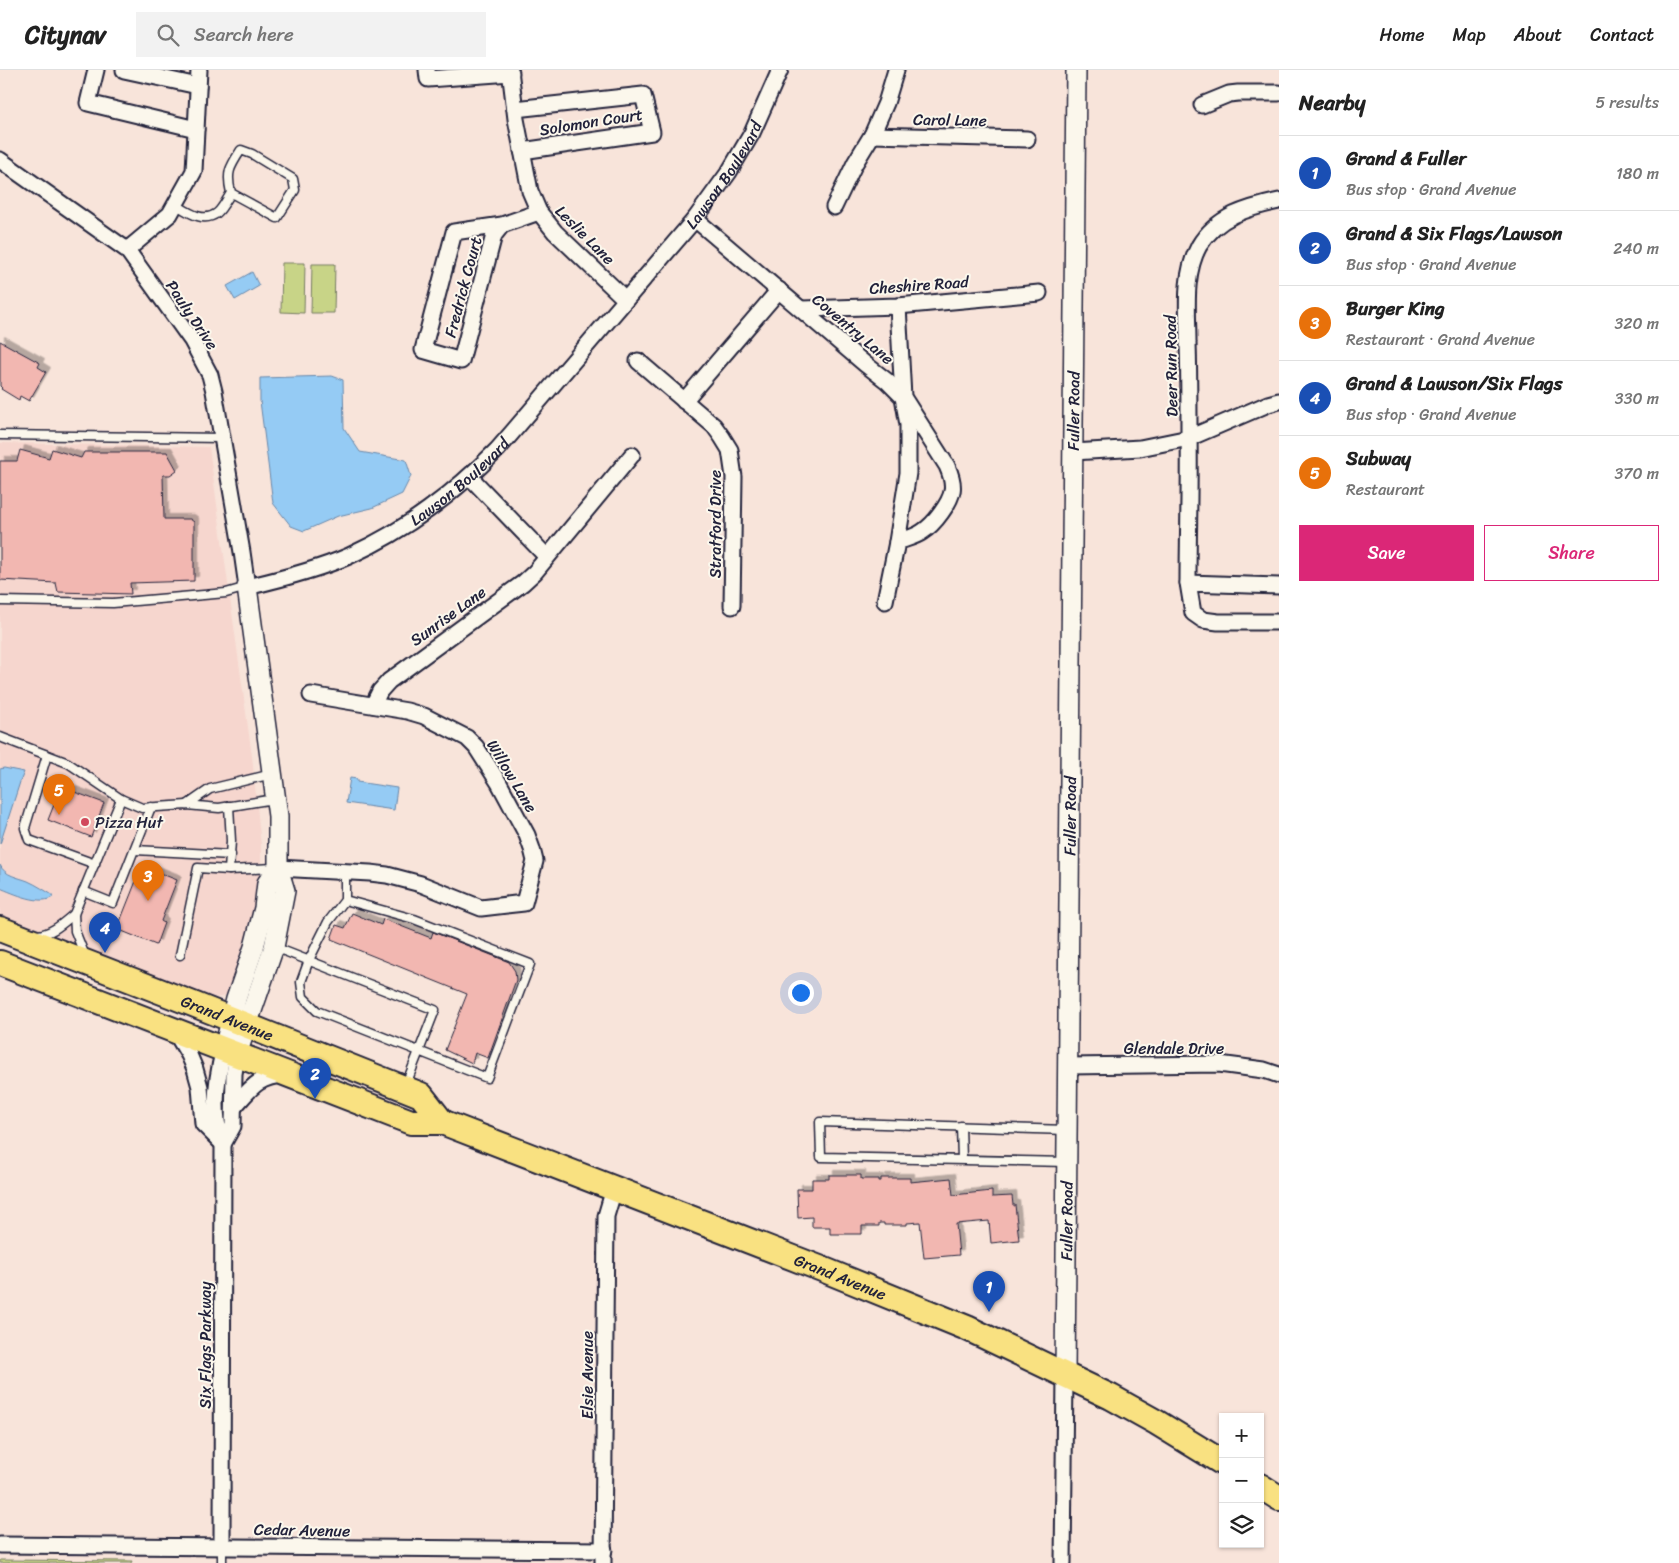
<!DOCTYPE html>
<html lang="en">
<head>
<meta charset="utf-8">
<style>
	:root { --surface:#fff; --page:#f2f2f2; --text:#222; --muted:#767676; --line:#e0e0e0; --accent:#db2777 }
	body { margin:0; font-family:Sriracha,sans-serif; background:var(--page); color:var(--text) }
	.controls { position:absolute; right:15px; bottom:15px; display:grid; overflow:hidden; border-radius:0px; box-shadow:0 1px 4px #0004 }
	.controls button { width:45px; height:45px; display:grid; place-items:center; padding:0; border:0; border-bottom:1px solid var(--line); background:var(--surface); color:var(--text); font:25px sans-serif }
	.you { position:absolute; left:800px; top:922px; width:18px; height:18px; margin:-12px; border:4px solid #fff; border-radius:50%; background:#1a73e8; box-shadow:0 0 0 8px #1a73e833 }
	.badge { display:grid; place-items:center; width:32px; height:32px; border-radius:50%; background:var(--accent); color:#fff; font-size:16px; font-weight:700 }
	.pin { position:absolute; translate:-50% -41px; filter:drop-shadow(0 1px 2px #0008) }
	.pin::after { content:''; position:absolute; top:26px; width:18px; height:15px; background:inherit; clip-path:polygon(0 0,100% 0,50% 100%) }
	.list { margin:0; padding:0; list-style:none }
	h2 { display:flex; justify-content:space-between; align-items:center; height:65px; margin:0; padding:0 20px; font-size:21px }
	h2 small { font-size:16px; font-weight:400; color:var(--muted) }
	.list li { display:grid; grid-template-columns:32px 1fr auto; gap:15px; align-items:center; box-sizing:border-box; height:75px; padding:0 20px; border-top:1px solid var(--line) }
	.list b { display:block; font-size:19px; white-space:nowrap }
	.list p { margin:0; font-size:16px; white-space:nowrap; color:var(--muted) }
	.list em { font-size:16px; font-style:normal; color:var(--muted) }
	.actions { display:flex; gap:10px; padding:15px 20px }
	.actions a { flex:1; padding:11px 0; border:1px solid var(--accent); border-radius:0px; text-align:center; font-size:18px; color:var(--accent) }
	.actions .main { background:var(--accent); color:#fff }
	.icon { flex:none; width:28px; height:28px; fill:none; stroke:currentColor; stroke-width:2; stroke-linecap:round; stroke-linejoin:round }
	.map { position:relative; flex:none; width:1279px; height:1493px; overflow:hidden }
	header { display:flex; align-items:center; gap:30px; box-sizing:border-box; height:70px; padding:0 25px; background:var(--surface); border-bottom:1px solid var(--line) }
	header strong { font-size:24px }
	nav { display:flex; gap:28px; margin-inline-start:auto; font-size:18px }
	.search { width:350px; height:45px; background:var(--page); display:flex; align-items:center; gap:12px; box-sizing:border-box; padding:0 18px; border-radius:0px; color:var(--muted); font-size:19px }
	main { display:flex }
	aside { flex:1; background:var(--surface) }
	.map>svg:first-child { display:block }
</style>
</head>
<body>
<header>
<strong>Citynav</strong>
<div class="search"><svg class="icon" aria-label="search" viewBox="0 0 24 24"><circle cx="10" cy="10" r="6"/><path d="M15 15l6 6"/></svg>Search here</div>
<nav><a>Home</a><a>Map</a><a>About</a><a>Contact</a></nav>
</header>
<main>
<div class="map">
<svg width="1279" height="1493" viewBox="0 0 1279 1493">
	<defs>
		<filter id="shadow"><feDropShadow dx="4.5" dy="-4.5" stdDeviation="0" flood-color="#0004"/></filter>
	</defs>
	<rect width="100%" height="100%" fill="#f8e4da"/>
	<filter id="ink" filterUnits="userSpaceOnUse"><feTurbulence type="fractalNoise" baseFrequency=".02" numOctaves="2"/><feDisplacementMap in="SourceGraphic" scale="10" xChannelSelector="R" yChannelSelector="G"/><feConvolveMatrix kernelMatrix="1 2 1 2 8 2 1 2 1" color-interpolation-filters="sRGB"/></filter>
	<g filter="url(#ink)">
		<polygon fill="#f6d6ce" points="0,373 209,377 252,686 261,776 261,805 257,835 248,871 231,920 223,927 211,928 192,922 0,845"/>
		<g fill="#c8d487" stroke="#757b61">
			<polygon points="282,193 305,193 304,243 281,242"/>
			<polygon points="312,194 335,194 334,243 311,243"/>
			<polygon points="0,1490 132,1491 131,1493 0,1493"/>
		</g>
		<g fill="#95cbf4" stroke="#6787aa">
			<polygon points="252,202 259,216 235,230 227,216"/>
			<polygon points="332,306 343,310 344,358 360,382 406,390 411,406 402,424 372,438 338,446 304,461 291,456 273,433 260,331 260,308"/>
			<polygon points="4,698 24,702 20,712 0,774 0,699"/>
			<polygon points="350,708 357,709 357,712 397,718 394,740 346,733"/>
			<path d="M0 795C5 806 18 807 28 811 37 815 46 821 54 826 42 837 13 823 0 818Z"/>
		</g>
		<g fill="#f2b7b1" stroke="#22223b" filter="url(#shadow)">
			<polygon points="0,271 40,293 38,297 46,302 29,331 20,326 19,330 1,319 2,318 0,316"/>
			<polygon points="52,379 81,388 84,382 167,382 177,400 170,405 163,405 164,449 190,449 194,452 194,511 130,513 131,524 58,522 56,513 0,510 0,391 17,391 20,380 49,388"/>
			<polygon points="61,717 104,733 91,767 48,750"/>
			<polygon points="142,796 177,810 161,851 164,853 156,875 117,859"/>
			<polygon points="352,843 381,855 383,849 431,868 433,862 509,892 515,901 516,910 488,988 475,983 472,993 445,980 467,924 331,869 336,855 345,858"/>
			<polygon points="829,1105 861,1105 861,1109 879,1109 879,1111 881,1111 881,1108 910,1108 910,1112 951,1108 953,1125 992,1121 992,1127 1012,1126 1013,1135 1015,1135 1019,1170 991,1173 989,1151 956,1154 959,1185 924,1188 920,1152 907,1153 907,1155 884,1155 884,1153 879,1153 879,1156 862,1156 862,1164 830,1164 830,1157 812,1157 812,1147 798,1148 797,1119 812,1119 812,1109 829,1109"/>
		</g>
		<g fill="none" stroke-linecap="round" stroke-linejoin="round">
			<g stroke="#22223b" stroke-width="11">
				<g id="service">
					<path d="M175 134C187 141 203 154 217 143 222 139 227 129 231 123 226 102 230 97 241 80L252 84 293 109 295 120 277 148 231 123"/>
					<polyline points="0,365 222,368"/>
					<polyline points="0,531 113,533 226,523 247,517"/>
					<polyline points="0,667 68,693 121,729 142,738 187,735 219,738 274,729"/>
					<polyline points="47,685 25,758 29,770 95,794"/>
					<polyline points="187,735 210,719 272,704"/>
					<polyline points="135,780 231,785"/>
					<polyline points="229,800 231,771 229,736"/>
					<polyline points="83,821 113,833 151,737"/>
					<polyline points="345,830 414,849 530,894 487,1008 317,941 303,927 301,912 309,890 328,852 345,830 345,801"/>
					<path d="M37 865C52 864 63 853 74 844"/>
					<polyline points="274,877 435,940 405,1017"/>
					<polyline points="180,885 198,798 229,800 275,798"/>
					<polyline points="85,886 75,861 74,844 121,729"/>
					<polyline points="961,1056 962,1089"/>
					<polyline points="1067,1060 820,1052 821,1087 1067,1092"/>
					<polyline points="222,1476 222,1493"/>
				</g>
			</g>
			<g stroke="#22223b" stroke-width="19">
				<g id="minor">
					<polyline points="96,0 88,33 196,59"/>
					<polyline points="124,0 198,16"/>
					<polyline points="427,0 428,9 511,3"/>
					<polyline points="510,0 516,49 530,121 539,142 555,162 625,229"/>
					<polyline points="1202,35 1229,24 1238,23 1279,23"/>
					<polyline points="515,39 643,25 652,62 522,81"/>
					<polyline points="872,65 1027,69"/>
					<path id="s1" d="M0 90 127 180 192 271 210 305 214 321 242 482 247 517C281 509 317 500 349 486 408 459 453 424 498 379L695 149 729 102 752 63 780 0"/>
					<polyline points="834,137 855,93 872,65 886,33 896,0"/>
					<polyline points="695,149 865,294 887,311 903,327 908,355 908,403 897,472"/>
					<polyline points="502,155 494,165 461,291 423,280 454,162 502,155 539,142"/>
					<polyline points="127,180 170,144 194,101 199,0"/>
					<polyline points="802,239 898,236 1039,223"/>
					<polyline points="638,291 714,356 722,367 730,380 734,407 732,536"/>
					<polyline points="684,331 779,220"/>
					<polyline points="1073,382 1140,378 1189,368 1268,334 1279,331"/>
					<polyline points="470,407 547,487"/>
					<path d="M1188 513C1188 463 1190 414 1189 365 1189 334 1189 304 1188 273 1188 242 1183 205 1199 176 1217 146 1247 138 1279 131"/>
					<polyline points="1279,516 1188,513 1193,543 1203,550 1218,552 1279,552"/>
					<path d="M885 531 897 472C905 469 915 467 922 462 930 457 936 450 941 443 954 425 956 416 947 396L903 327 898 236"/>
					<polyline points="373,635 380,621 389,611 523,513 535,502 632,385"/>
					<polyline points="278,798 370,803 387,805 421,814 481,838 524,833 535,791 532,779 527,765 499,713 476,677 467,668 424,646 407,641 311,625"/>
					<polyline points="174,960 189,985 195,999 200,1017 203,1054 222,1073"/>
					<polyline points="1068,996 1219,994 1264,1000 1279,1005"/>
					<path d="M234 1037C251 1018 258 1006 285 1005"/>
					<polyline points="223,1074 233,1056 234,1004 237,984"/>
					<polyline points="0,1475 604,1480"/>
					<path d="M222 1476 223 1074C221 1067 218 1059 217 1051 214 1027 218 1002 224 979"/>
					<polyline points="603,1493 606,1146 614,1119"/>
					<polyline points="1063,1493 1065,1305"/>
				</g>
			</g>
			<g stroke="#22223b" stroke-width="22">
				<g id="tertiary">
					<polyline points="224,979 236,929 254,877 264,838 267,813 278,798"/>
					<polyline points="237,984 274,877 285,821 278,798 278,746 247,517"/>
					<path id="s2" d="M1065 1305 1076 0"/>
				</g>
			</g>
			<g stroke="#22223b" stroke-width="28">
				<g id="primary">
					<path id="s3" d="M0 859 193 934 421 1025 442 1052"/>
					<path id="s4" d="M0 893 411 1052H442L822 1199 967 1258 1111 1327 1156 1352 1223 1393"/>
					<polyline points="1260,1416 1279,1428"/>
				</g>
			</g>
			<use href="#service" stroke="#fbf7ec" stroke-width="8"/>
			<use href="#minor" stroke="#fbf7ec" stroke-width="15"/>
			<use href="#tertiary" stroke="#fbf7ec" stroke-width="19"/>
			<use href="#primary" stroke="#f9e181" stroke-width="24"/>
		</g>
	</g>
	<circle fill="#d1495b" stroke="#fbf7ec" stroke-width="2" cx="85" cy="752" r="5"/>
	<g text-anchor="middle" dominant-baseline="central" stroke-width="4" stroke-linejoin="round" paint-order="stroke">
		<g font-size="16" fill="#22223b" stroke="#fbf7ec">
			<text transform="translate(950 50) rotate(1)">Carol Lane</text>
			<text transform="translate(591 52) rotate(-9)">Solomon Court</text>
			<text stroke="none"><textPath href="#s1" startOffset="1168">Lawson Boulevard</textPath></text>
			<text transform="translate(585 165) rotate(45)">Leslie Lane</text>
			<text transform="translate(919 215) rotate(-4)">Cheshire Road</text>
			<text transform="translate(463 217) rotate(-75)">Fredrick Court</text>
			<text transform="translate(192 245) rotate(56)">Pauly Drive</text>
			<text transform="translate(853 259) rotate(40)">Coventry Lane</text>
			<text transform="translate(1171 296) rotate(-91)">Deer Run Road</text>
			<text stroke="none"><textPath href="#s2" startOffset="964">Fuller Road</textPath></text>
			<text stroke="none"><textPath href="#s1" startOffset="762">Lawson Boulevard</textPath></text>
			<text transform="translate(715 454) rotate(-90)">Stratford Drive</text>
			<text transform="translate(448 546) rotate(-36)">Sunrise Lane</text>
			<text transform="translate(512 706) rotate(59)">Willow Lane</text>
			<text stroke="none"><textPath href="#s2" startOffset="559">Fuller Road</textPath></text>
			<text stroke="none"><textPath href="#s3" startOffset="244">Grand Avenue</textPath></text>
			<text x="1174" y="978">Glendale Drive</text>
			<text stroke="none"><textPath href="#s2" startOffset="154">Fuller Road</textPath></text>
			<text stroke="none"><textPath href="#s4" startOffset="899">Grand Avenue</textPath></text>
			<text transform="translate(205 1275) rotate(-90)">Six Flags Parkway</text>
			<text transform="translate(587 1305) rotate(-90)">Elsie Avenue</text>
			<text transform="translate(302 1460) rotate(1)">Cedar Avenue</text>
		</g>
		<g font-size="16" fill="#22223b" stroke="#fbf7ec" text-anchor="start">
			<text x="95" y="752">Pizza Hut</text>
		</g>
	</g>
</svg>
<div class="controls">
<button>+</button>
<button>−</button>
<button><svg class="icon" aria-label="layers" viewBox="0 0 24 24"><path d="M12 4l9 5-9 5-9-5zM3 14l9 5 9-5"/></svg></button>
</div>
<div class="you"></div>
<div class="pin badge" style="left:989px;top:1242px;background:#1a4fb4">1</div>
<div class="pin badge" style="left:315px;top:1029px;background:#1a4fb4">2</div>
<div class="pin badge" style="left:148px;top:831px;background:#e8710a">3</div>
<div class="pin badge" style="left:105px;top:883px;background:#1a4fb4">4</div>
<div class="pin badge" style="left:59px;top:745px;background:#e8710a">5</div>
</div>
<aside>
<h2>Nearby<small>5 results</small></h2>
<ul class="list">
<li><span class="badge" style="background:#1a4fb4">1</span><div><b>Grand &amp; Fuller</b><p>Bus stop · Grand Avenue</p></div><em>180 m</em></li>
<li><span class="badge" style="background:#1a4fb4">2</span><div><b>Grand &amp; Six Flags/Lawson</b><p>Bus stop · Grand Avenue</p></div><em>240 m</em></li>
<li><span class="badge" style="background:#e8710a">3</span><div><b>Burger King</b><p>Restaurant · Grand Avenue</p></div><em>320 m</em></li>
<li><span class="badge" style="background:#1a4fb4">4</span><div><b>Grand &amp; Lawson/Six Flags</b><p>Bus stop · Grand Avenue</p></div><em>330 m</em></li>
<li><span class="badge" style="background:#e8710a">5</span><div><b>Subway</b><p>Restaurant</p></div><em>370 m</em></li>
</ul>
<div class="actions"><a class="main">Save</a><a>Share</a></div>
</aside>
</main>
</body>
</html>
